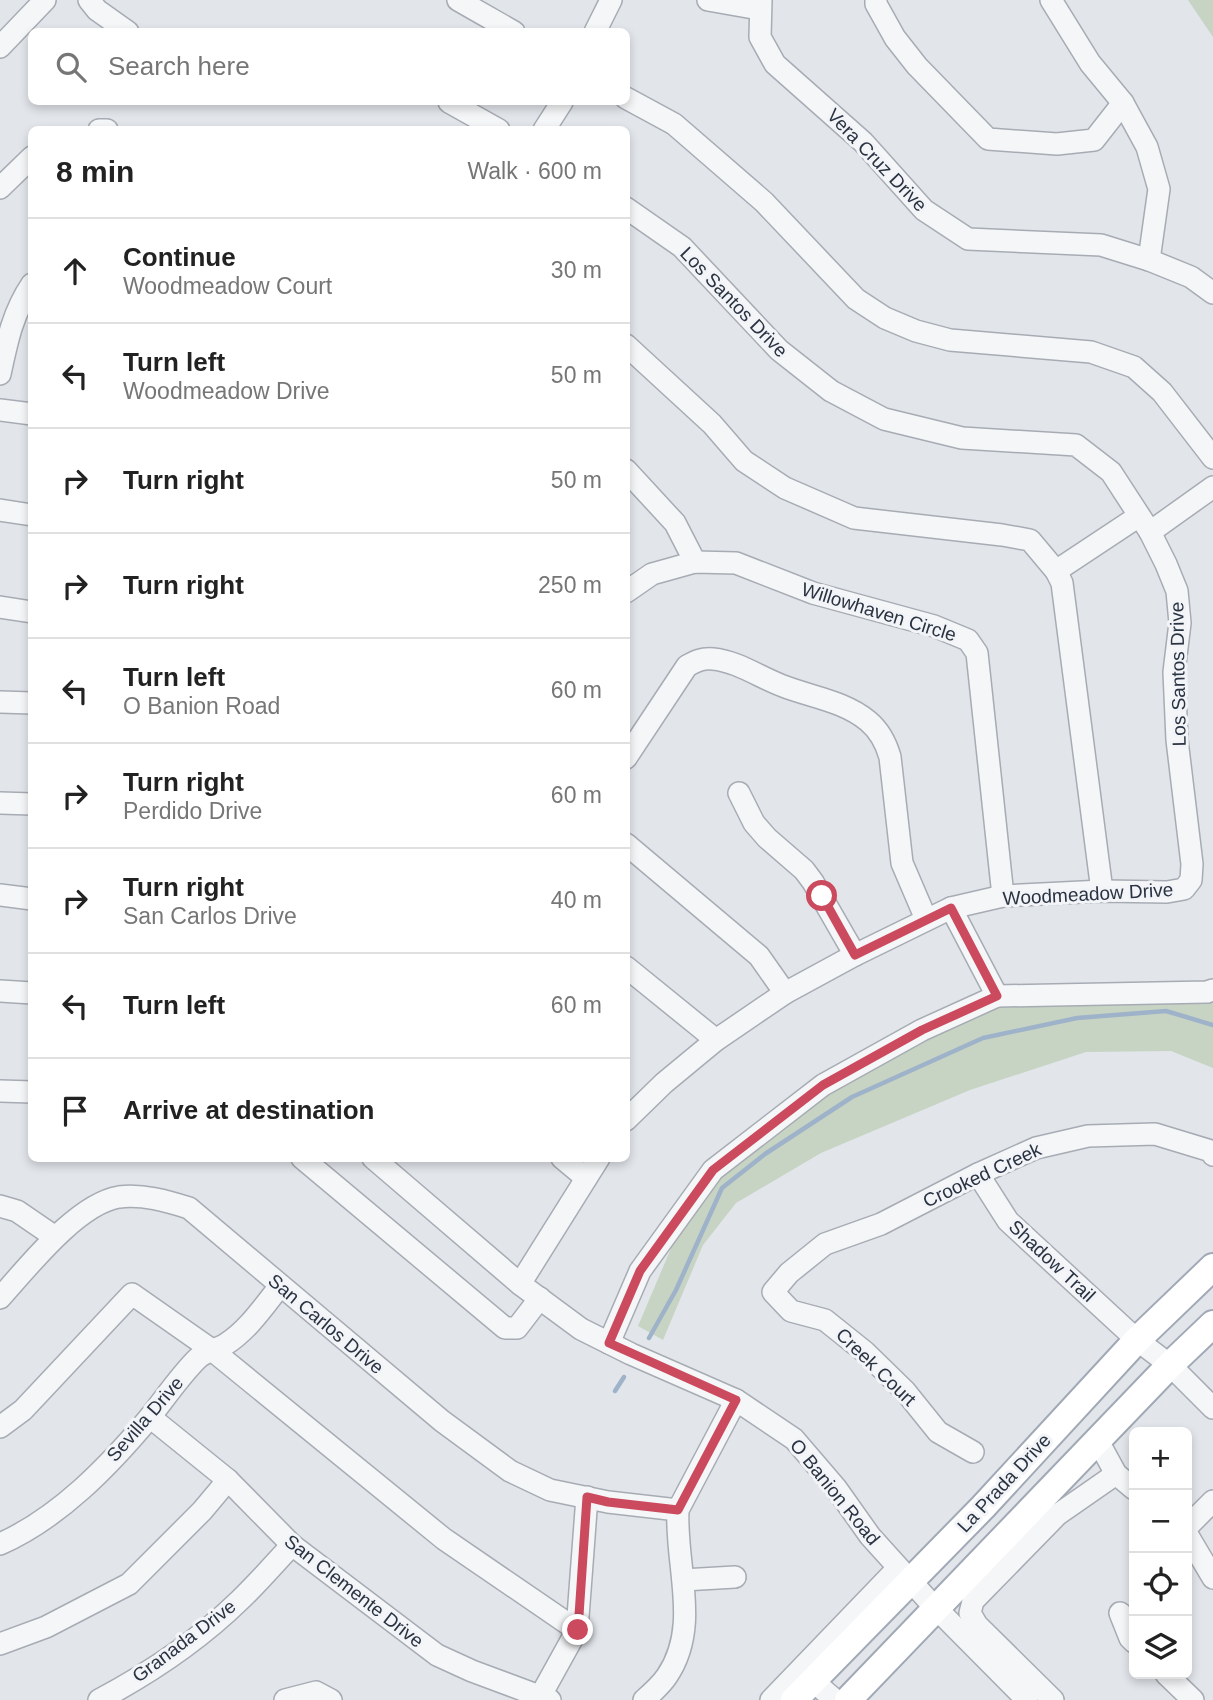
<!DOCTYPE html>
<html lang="en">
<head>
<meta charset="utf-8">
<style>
	:root { --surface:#fff; --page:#f2f2f2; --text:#222; --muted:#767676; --line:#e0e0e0 }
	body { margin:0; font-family:Helvetica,sans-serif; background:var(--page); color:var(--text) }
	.controls { position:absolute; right:21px; bottom:21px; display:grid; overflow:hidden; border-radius:10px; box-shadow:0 4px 10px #0003 }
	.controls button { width:63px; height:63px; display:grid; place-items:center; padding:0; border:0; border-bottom:2px solid var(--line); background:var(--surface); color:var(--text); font:35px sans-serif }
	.stop { position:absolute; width:21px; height:21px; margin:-16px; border:5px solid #cc4a5e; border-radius:50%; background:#fff }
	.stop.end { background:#cc4a5e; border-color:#fff; box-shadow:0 2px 7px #0008 }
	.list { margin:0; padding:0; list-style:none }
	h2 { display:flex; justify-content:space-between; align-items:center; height:91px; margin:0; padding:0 28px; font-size:30px }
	h2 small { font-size:23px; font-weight:400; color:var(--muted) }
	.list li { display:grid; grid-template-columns:46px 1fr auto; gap:21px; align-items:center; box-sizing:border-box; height:105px; padding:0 28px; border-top:2px solid var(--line) }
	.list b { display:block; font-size:26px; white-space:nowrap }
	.list p { margin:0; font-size:23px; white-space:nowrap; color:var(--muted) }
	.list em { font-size:23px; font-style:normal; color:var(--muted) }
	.icon { flex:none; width:38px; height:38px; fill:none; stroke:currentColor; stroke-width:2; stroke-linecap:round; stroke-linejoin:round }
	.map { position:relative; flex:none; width:1213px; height:1700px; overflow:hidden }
	.search { position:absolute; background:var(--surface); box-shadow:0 4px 10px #0003; left:28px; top:28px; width:602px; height:77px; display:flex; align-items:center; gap:18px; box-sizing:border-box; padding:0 24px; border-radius:10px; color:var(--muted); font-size:26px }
	.panel { position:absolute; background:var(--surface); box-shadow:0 4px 10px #0003; left:28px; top:126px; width:602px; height:1036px; border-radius:10px }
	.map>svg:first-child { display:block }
</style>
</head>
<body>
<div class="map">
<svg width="1213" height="1700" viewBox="0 0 1213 1700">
	<rect width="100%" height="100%" fill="#e2e5ea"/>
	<g fill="#c7d4c3">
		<polygon points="1188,0 1213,0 1213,37"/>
		<polygon points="1213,997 1213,1068 1171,1051 1086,1052 970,1090 821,1153 736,1203 703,1245 663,1340 638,1326 681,1225 716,1176 824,1094 993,1003"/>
	</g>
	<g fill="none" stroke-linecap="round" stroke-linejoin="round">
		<g stroke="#9eb3c9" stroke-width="4.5">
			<polyline points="649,1338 676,1290 722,1188 765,1154 852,1097 983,1038 1077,1018 1166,1011 1213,1025"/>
			<polyline points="615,1391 624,1377"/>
		</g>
		<g stroke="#a7acb4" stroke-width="24">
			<g id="minor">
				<polyline points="89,0 97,10 128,32"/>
				<polyline points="458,0 514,32"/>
				<polyline points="708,0 759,9"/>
				<polyline points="761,0 760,37 775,64 863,142 924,210 968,239 1101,245 1149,260 1191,277 1213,293"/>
				<polyline points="876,0 876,4 895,38 917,66 988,139 1057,144 1094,140 1123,103"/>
				<polyline points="1051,0 1090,63 1123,103 1147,147 1159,189 1149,260"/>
				<polyline points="595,32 611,0"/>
				<polyline points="0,47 45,0"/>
				<polyline points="626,98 674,124 764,202 856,299 885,318 916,331 950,340 1091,352 1134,367 1162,392 1213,458"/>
				<polyline points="449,102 499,130"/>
				<polyline points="99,130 107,130"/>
				<polyline points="544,130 562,102"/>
				<polyline points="0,188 32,157"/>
				<polyline points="626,208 682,247 779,350 831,391 884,419 962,438 1076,445 1111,472 1150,532 1166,564 1177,591 1180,623 1174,672 1177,740 1192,864 1191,880 1184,889 1167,892 1102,891 1003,896 951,908 855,955 785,993 716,1040 664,1083 626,1120"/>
				<polyline points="626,345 712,424 744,461 785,488 854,518 1002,535 1030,540 1056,571 1062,583 1102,891"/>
				<path d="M0 374C7 341 13 312 32 284"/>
				<polyline points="0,410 32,414"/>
				<polyline points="626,470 675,523 695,562"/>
				<polyline points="0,510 32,515"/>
				<polyline points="1150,532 1213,487"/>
				<polyline points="1056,571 1139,516"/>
				<polyline points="626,592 652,574 695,562 736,563 813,593 934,626 968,640 977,653 1003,896"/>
				<polyline points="0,607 32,612"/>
				<polyline points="0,702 32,703"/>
				<path d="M626 758 687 666C696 661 702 658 713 659 737 661 761 678 783 686 811 697 844 701 868 721 880 731 886 743 890 757L902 863 926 919"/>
				<polyline points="739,793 754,823 767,838 804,870 813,882 855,955"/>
				<polyline points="0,803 32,804"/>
				<polyline points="626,844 759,956 785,993"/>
				<polyline points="0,895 32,899"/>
				<polyline points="951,908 997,996 1207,992 1213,990"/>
				<polyline points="626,967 716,1040"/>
				<polyline points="0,991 32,993"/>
				<polyline points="0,1091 32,1092"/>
				<polyline points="302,1158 505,1328 517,1328 540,1298"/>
				<polyline points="373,1158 520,1284 581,1329 631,1354 736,1400 794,1439 836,1488 870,1536 927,1599 1027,1700"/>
				<polyline points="562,1158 586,1178"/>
				<polyline points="978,1174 1008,1221 1137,1340 1170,1365 1213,1408"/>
				<polyline points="0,1206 17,1211 55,1237"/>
				<polyline points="520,1284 599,1158"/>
				<path d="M0 1298C28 1267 77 1204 119 1197 143 1194 167 1201 189 1208L442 1421 510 1471 550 1490 608 1502 678 1510"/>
				<polyline points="609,1343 640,1271 713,1170 823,1085 922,1030 997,996"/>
				<polyline points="150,1417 228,1480 292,1545 437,1655 472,1671 550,1700"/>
				<polyline points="0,1427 23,1410 132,1294 212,1350 444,1539 577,1630"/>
				<polyline points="1098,1441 1116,1474 1134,1489"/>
				<polyline points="973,1452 938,1432 905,1391 865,1352 825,1320 791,1311 773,1292 789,1273 825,1244 881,1224 978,1174 1036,1148 1088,1136 1155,1134 1211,1151 1213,1155"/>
				<polyline points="1187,1527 1213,1501"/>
				<polyline points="1187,1534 1213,1578"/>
				<path d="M0 1544C59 1518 109 1466 150 1417 165 1398 180 1376 197 1359 205 1351 217 1350 226 1344 248 1330 264 1306 280 1286"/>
				<polyline points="683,1580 735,1577"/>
				<polyline points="1120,1613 1130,1638 1134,1642"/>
				<polyline points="0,1644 46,1627 129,1584 202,1511 228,1480"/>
				<polyline points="1166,1674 1193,1700"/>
				<polyline points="813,1681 835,1700"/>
				<path d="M99 1700C150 1673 199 1640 240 1600 258 1583 275 1563 292 1545"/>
				<polyline points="285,1700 316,1692 331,1700"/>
				<polyline points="536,1700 541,1695 577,1630 587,1497"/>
				<path d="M644 1700C652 1693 661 1685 667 1676 701 1626 675 1566 678 1510L736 1400"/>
				<polyline points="771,1700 898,1568"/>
				<polyline points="1053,1700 977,1625 970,1613 973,1601 1057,1515 1116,1474"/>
			</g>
		</g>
		<g stroke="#a1a9b6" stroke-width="30">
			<g id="major">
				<polyline points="794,1700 983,1507 1137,1340 1213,1267"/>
				<polyline points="848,1700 1170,1365 1213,1324"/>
			</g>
		</g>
		<use href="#minor" stroke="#f5f6f8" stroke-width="21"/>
		<use href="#major" stroke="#fff" stroke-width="26"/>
	</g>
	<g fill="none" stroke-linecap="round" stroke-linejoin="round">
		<polyline stroke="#cc4a5e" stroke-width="9" points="578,1630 587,1497 608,1502 678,1510 736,1400 609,1343 640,1271 713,1170 823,1085 922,1030 997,996 951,908 855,955 822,896"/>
	</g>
	<g text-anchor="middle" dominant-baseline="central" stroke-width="6" stroke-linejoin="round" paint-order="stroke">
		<g font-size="19" fill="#2a3342" stroke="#f2f4f7">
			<text transform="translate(877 160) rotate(46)">Vera Cruz Drive</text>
			<text transform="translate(734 302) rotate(46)">Los Santos Drive</text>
			<text transform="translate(879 612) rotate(17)">Willowhaven Circle</text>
			<text transform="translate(1178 674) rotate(-91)">Los Santos Drive</text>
			<text transform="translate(1088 894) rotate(-3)">Woodmeadow Drive</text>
			<text transform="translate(982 1175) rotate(-25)">Crooked Creek</text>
			<text transform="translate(1052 1261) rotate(43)">Shadow Trail</text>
			<text transform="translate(326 1324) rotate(40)">San Carlos Drive</text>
			<text transform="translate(876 1367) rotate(44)">Creek Court</text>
			<text transform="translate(145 1419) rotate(-49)">Sevilla Drive</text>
			<text transform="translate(1004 1483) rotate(-47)">La Prada Drive</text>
			<text transform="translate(835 1492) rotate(51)">O Banion Road</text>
			<text transform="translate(354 1591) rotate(38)">San Clemente Drive</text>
			<text transform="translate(184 1641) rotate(-37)">Granada Drive</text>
		</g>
	</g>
</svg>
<div class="controls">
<button>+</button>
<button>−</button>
<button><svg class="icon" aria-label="locate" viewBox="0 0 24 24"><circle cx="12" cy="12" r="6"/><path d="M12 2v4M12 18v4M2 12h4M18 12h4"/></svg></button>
<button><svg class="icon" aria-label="layers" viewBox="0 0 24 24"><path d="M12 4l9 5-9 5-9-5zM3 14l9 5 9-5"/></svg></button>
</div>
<div class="stop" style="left:822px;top:896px"></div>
<div class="stop end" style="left:578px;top:1630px"></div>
<div class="search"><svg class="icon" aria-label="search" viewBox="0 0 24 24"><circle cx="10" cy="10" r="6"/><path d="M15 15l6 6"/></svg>Search here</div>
<section class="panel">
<h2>8 min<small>Walk · 600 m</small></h2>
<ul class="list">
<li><svg class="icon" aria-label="ahead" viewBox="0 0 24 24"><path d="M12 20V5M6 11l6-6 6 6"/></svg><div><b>Continue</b><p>Woodmeadow Court</p></div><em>30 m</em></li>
<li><svg class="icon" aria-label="left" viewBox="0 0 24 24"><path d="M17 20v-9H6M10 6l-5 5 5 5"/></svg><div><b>Turn left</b><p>Woodmeadow Drive</p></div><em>50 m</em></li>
<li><svg class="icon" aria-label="right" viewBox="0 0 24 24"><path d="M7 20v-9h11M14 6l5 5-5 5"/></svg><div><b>Turn right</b></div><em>50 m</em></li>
<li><svg class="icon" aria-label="right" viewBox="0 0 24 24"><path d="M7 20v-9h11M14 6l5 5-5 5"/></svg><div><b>Turn right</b></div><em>250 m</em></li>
<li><svg class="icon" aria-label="left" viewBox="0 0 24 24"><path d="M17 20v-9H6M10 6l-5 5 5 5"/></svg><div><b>Turn left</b><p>O Banion Road</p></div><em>60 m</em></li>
<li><svg class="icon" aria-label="right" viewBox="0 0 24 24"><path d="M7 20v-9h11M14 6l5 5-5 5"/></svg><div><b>Turn right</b><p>Perdido Drive</p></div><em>60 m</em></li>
<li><svg class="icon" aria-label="right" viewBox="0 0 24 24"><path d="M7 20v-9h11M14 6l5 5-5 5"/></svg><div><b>Turn right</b><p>San Carlos Drive</p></div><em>40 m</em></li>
<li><svg class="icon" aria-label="left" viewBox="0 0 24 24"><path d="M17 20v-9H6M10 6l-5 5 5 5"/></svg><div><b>Turn left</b></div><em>60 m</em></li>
<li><svg class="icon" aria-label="arrive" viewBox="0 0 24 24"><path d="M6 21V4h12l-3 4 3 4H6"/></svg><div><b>Arrive at destination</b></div></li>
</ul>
</section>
</div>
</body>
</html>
